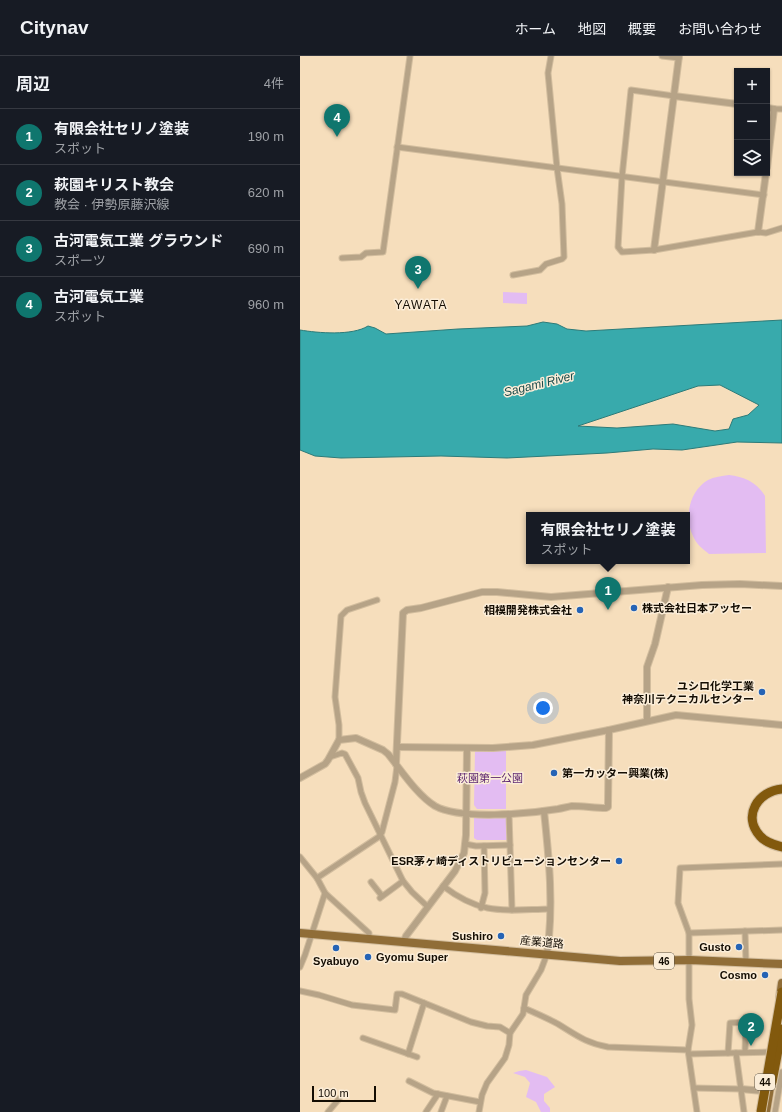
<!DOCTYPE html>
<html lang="ja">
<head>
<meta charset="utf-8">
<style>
	:root { --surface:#171b24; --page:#20242c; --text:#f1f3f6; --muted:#9ea1a6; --line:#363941; --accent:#0f766e }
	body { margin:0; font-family:Arial,"Noto Sans JP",sans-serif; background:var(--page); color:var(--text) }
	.controls { position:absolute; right:12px; top:12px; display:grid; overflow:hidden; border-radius:0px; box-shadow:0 1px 3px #0004 }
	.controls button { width:36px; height:36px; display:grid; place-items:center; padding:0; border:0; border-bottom:1px solid var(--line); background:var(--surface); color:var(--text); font:20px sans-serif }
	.scale { position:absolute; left:12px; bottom:10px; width:64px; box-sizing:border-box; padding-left:4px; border:2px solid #140d03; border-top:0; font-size:11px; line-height:14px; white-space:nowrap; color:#140d03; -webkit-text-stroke:3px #fbedd8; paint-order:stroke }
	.you { position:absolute; left:243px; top:652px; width:14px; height:14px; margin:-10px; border:3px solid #fff; border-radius:50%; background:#1a73e8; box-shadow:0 0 0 6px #1a73e833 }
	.badge { display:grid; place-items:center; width:26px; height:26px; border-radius:50%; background:var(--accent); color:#fff; font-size:13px; font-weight:700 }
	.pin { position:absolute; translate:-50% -33px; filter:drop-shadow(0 1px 2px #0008) }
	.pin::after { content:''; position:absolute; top:21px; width:14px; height:12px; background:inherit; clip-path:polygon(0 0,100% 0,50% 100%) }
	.popup { position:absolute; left:226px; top:456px; width:164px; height:52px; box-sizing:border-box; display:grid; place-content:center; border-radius:0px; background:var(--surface); filter:drop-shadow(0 1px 3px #0005); font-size:13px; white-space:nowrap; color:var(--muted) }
	.popup b { font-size:15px; color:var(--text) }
	.popup::after { content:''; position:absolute; left:50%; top:100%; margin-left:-8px; border:8px solid transparent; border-top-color:var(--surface) }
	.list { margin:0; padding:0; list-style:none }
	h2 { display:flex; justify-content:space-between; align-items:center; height:52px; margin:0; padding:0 16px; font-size:17px }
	h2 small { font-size:13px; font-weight:400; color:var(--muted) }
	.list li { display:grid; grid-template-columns:26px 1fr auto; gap:12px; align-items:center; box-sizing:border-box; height:56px; padding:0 16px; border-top:1px solid var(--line) }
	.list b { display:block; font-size:15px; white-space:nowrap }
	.list p { margin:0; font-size:13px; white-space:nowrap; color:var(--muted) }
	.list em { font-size:13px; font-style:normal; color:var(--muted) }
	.icon { flex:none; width:22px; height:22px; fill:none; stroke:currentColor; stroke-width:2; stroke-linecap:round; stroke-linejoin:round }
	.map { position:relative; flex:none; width:482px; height:1056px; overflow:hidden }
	header { display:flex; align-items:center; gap:24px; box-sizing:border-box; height:56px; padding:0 20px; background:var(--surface); border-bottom:1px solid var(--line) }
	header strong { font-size:19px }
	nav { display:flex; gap:22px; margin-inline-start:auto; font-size:14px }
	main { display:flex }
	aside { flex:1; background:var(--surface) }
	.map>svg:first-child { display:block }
</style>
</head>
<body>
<header>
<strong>Citynav</strong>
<nav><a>ホーム</a><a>地図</a><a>概要</a><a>お問い合わせ</a></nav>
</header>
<main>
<aside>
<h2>周辺<small>4件</small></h2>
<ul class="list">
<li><span class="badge">1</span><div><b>有限会社セリノ塗装</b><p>スポット</p></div><em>190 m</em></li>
<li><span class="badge">2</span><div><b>萩園キリスト教会</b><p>教会 · 伊勢原藤沢線</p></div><em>620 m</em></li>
<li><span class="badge">3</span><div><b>古河電気工業 グラウンド</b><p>スポーツ</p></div><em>690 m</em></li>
<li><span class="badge">4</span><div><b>古河電気工業</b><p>スポット</p></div><em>960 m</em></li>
</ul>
</aside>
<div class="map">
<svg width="482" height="1056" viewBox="0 0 482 1056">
	<rect width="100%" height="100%" fill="#f6debc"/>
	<g fill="#e3bcf2">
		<polygon points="203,236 227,237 227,248 203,247"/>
		<path d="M429 419C444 421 457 426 465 440L466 497 409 498C403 493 396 488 393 480 384 462 389 435 408 424 414 421 422 420 429 419Z"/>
		<polygon points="175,695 206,695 206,753 177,753 174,749"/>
		<polygon points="175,759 209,760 210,784 177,784 174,782 174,762"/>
		<polygon points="226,1014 247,1021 255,1031 244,1038 244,1045 250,1052 250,1056 241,1056 236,1046 226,1041 230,1027 225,1021 213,1017 219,1015"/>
	</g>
	<path fill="#38aaac" stroke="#2d7b79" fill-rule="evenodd" d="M482 264V387L437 386 382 394 353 393 307 397 207 402 141 400 41 402 15 400 0 394V274C18 277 52 280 68 270L75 272 86 278 158 273 227 270 243 266 257 268 267 273 286 275ZM420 329 459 349 448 359 433 363 429 373 415 375 373 368 317 372 278 370 398 330Z"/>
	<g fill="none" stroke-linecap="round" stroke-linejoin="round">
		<g stroke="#d2bd9e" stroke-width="7">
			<g id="minor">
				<polyline points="362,0 379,2"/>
				<polyline points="374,40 331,34 322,121 318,191 322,196 354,194 458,176 466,177 482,172"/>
				<polyline points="474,53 482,53"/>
				<polyline points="97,91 464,139"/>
				<polyline points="42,202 61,201 66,197 83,196 110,0"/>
				<polyline points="213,219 240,214 246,208 262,203 264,201 262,148 257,112 248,17 251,0"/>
				<polyline points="39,684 39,669 35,641 41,560 47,554 77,544"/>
				<polyline points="30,701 42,697 45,698 58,722 61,736 65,747 103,825 112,836 128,851"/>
				<polyline points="209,758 212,854"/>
				<polyline points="80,779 82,776 95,726 97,710"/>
				<polyline points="165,788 176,790 210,789"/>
				<polyline points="0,801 17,822 25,837 5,899 0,911"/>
				<polyline points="17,822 80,780"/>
				<polyline points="71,826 82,840"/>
				<path d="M143 830C182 860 205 854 250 853"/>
				<polyline points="25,837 69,877 69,883"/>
				<polyline points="80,842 103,825"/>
				<polyline points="181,852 185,837 184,790"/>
				<polyline points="445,875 446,907"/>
				<polyline points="389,877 482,874"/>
				<polyline points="0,935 19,939 52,949 95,954 97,938 102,938 171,966 187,970 200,971 210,977"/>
				<path d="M224 952C235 957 247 962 258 968 276 979 286 987 308 991L388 994"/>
				<polyline points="63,982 117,1001"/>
				<polyline points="445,996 446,961"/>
				<polyline points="428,997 430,967 446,966"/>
				<polyline points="436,997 444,1056"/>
				<polyline points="108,998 124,947"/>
				<polyline points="389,998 472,996"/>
				<polyline points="109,1025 133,1037 180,1046"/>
				<polyline points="394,1032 441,1033"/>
				<polyline points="28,1056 39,1043"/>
				<polyline points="126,1056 138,1038"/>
				<polyline points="141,1056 147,1040"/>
				<polyline points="179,1056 182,1039 187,1027 205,1002 209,989 210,977 223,958 226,939 241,914 247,898"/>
				<polyline points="397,1056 388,994 392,969 389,943 389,877 378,847 380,812 482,808"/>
				<polyline points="475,1056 482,1016"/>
			</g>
		</g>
		<g stroke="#d2bd9e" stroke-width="8">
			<g id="tertiary">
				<polyline points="374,40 437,48"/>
				<polyline points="467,52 474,53 467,111"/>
				<polyline points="458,176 466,117"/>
				<polyline points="354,194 379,0"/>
				<polyline points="347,665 347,611 355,588 368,531"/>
				<polyline points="97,691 193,692 233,689 309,674 376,659 482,669"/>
				<polyline points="96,708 103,557 107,554 121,552 182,536 197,536 251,541 402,529 440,528 482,530"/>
				<path d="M0 722 25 708 28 704 39 684 56 682 83 694 88 698C101 714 117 739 135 750 160 764 228 758 258 753 263 752 267 751 272 750 283 750 295 752 306 752L308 751V749L309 674"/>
				<path d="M244 755C249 802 254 850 247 898"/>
				<polyline points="104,885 106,880 155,815 164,797 166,779 167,692"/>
				<polyline points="441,1033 463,1035"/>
			</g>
		</g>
		<g stroke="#d2bd9e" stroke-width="10">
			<g id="primary">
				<polyline points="0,877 320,905 390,904 482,908"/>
				<polyline points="480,941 482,927"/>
				<polyline points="479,979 482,964"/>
				<polyline points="466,1056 472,1020"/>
			</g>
		</g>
		<g stroke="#d2bd9e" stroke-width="11">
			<path id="motorway" d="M482 733C458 735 442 760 460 780 465 786 474 789 482 791"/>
		</g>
		<use href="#minor" stroke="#b6a387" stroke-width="5"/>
		<use href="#tertiary" stroke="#b6a387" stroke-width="6"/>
		<use href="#primary" stroke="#906d37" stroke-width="8"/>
		<use href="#motorway" stroke="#82590d" stroke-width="9"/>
		<g stroke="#d2bd9e" stroke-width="11" stroke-linecap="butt">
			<g id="motorway-bridge">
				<polyline points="472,1026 482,973"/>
				<polyline points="461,1056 482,936"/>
			</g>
		</g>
		<use href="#motorway-bridge" stroke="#82590d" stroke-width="9"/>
	</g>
	<g fill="#2563b5" stroke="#fbedd8" stroke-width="1.5">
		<circle cx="334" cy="552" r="4"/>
		<circle cx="280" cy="554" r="4"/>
		<circle cx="462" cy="636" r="4"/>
		<circle cx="254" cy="717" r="4"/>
		<circle cx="319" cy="805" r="4"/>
		<circle cx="201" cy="880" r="4"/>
		<circle cx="439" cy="891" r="4"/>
		<circle cx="36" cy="892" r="4"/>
		<circle cx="68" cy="901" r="4"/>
		<circle cx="465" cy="919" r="4"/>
	</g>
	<g text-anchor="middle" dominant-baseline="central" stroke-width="3" stroke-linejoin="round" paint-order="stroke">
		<g fill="#fbedd8" stroke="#595043" stroke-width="1">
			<rect x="354" y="897" width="20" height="16" rx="3"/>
			<rect x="455" y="1018" width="20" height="16" rx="3"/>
		</g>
		<g font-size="10" font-weight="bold" fill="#140d03">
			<text x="364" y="905">46</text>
			<text x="465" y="1026">44</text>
		</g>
		<g font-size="11" font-weight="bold" fill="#140d03" stroke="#fbedd8" text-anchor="end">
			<text x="342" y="552" text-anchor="start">株式会社日本アッセー</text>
			<text x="272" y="554">相模開発株式会社</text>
			<text x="454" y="630">ユシロ化学工業<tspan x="454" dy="13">神奈川テクニカルセンター</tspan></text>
			<text x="262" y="717" text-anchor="start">第一カッター興業(株)</text>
			<text x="311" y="805">ESR茅ヶ崎ディストリビューションセンター</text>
			<text x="193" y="880">Sushiro</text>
			<text x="431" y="891">Gusto</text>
			<text x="76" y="901" text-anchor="start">Gyomu Super</text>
			<text x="36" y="905" text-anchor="middle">Syabuyo</text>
			<text x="457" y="919">Cosmo</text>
		</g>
		<g font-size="11" fill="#5f2871" stroke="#fbedd8">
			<text x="190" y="722">萩園第一公園</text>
		</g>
		<g font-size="11" fill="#140d03" stroke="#fbedd8">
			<text transform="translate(242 886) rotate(5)">産業道路</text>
		</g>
		<g font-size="12" letter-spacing="1" fill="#140d03" stroke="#fbedd8">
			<text x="121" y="249">YAWATA</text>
		</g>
		<g font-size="12" font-style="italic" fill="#194a4a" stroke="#fbedd8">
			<text transform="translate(239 328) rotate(-14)">Sagami River</text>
		</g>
	</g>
</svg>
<div class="controls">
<button>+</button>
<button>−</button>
<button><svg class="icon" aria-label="layers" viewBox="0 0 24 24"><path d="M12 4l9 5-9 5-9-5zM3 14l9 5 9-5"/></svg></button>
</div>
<div class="scale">100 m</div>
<div class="you"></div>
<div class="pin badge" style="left:308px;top:554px">1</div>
<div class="popup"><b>有限会社セリノ塗装</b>スポット</div>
<div class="pin badge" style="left:451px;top:990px">2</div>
<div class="pin badge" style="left:118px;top:233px">3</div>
<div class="pin badge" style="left:37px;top:81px">4</div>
</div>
</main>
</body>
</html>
